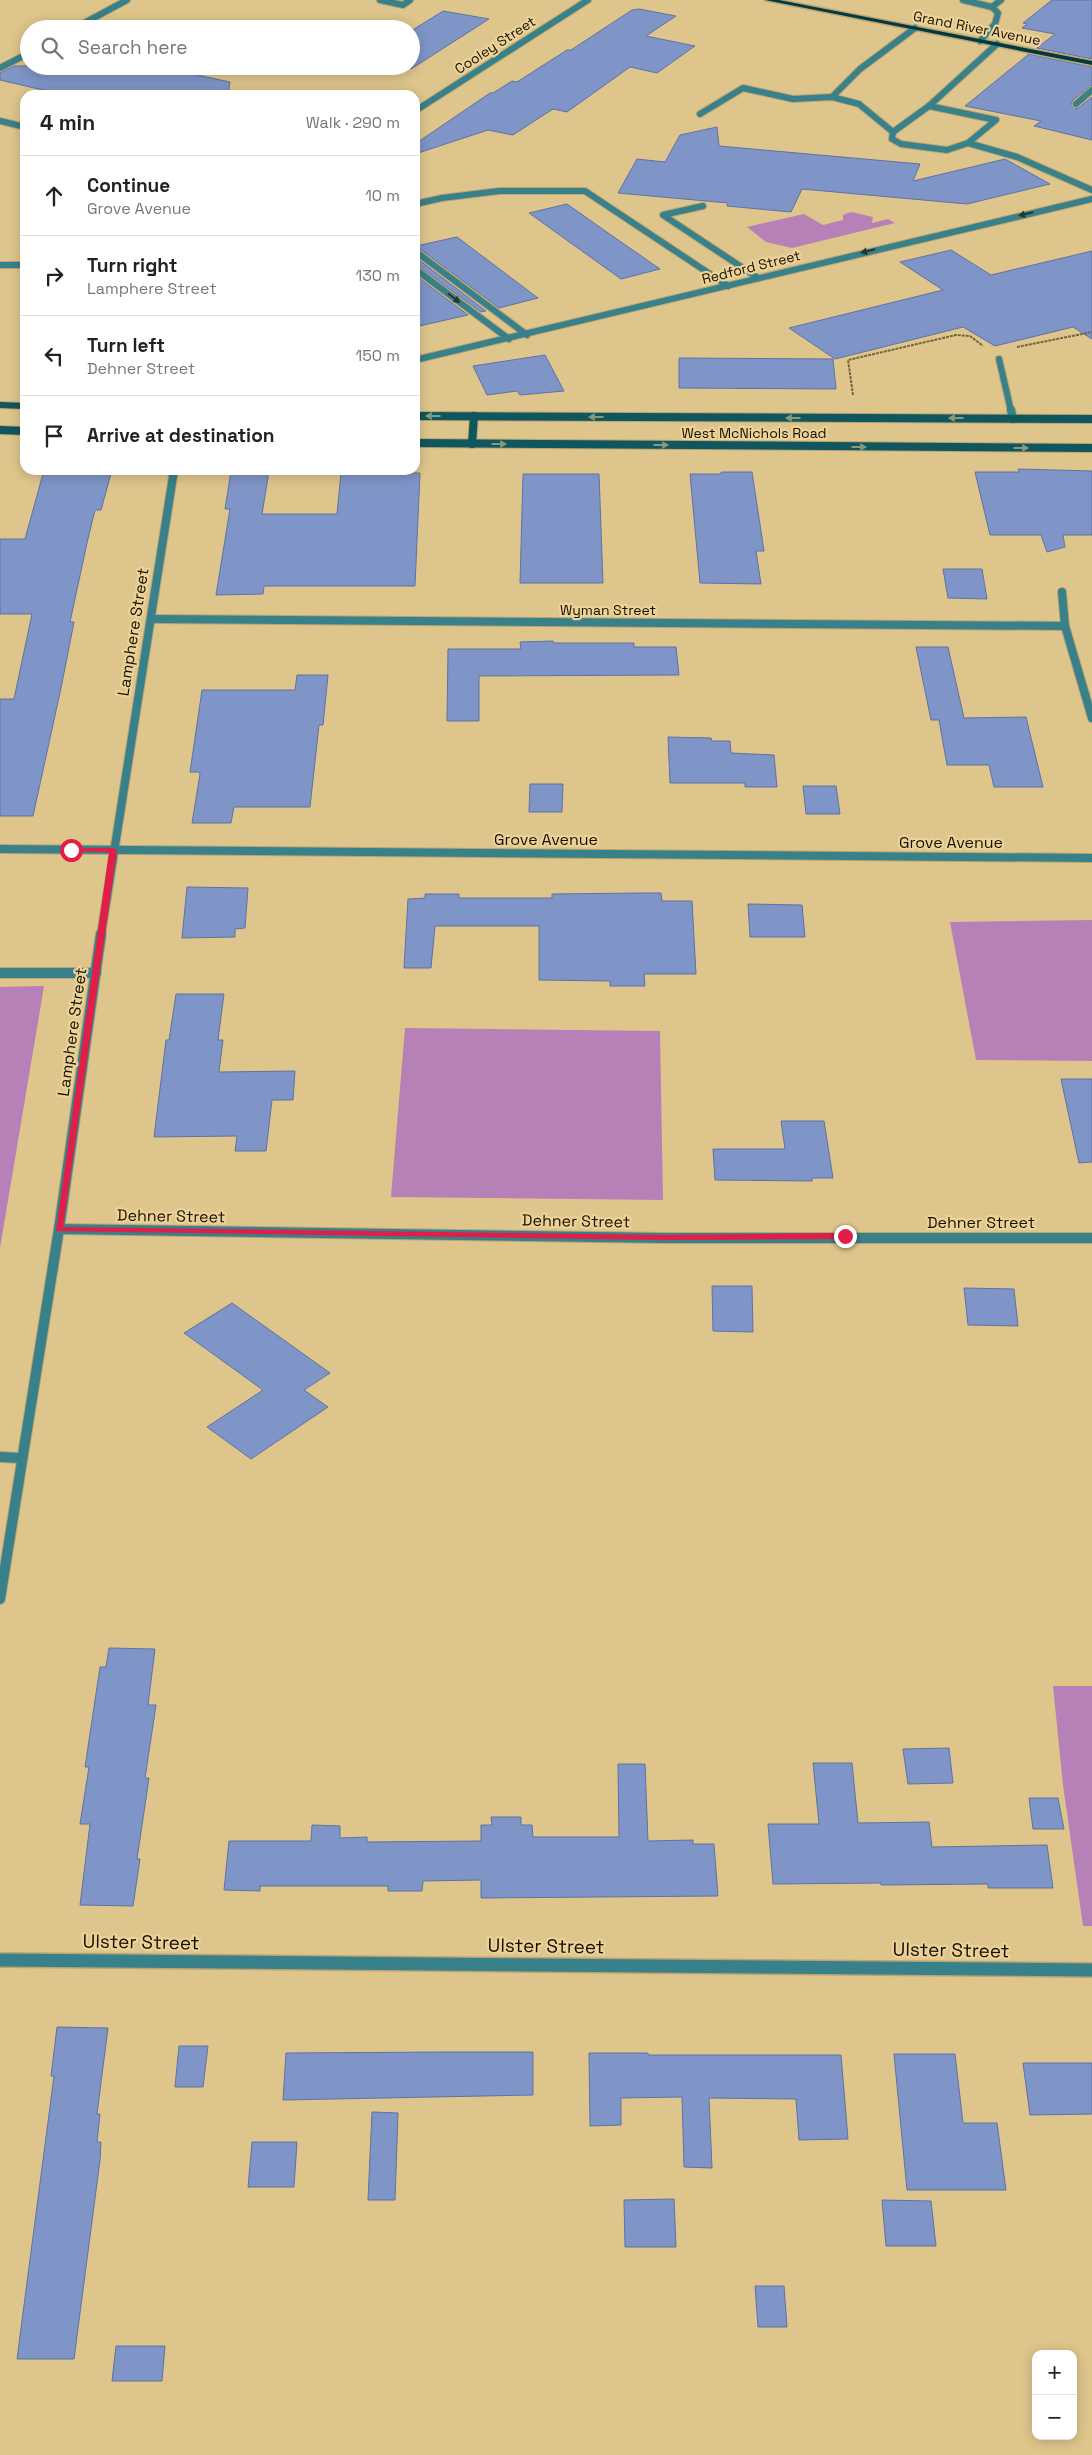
<!DOCTYPE html>
<html lang="en">
<head>
<meta charset="utf-8">
<style>
	:root { --surface:#fff; --page:#f6f6f6; --text:#222; --muted:#767676; --line:#e0e0e0 }
	body { margin:0; font-family:"Space Grotesk",sans-serif; background:var(--page); color:var(--text) }
	.controls { position:absolute; right:15px; bottom:15px; display:grid; overflow:hidden; border-radius:10px; box-shadow:0 2px 12px #0003 }
	.controls button { width:45px; height:45px; display:grid; place-items:center; padding:0; border:0; border-bottom:1px solid var(--line); background:var(--surface); color:var(--text); font:25px sans-serif }
	.stop { position:absolute; width:15px; height:15px; margin:-11px; border:4px solid #e11d48; border-radius:50%; background:#fff }
	.stop.end { background:#e11d48; border-color:#fff; box-shadow:0 1px 5px #0008 }
	.list { margin:0; padding:0; list-style:none }
	h2 { display:flex; justify-content:space-between; align-items:center; height:65px; margin:0; padding:0 20px; font-size:21px }
	h2 small { font-size:16px; font-weight:400; color:var(--muted) }
	.list li { display:grid; grid-template-columns:32px 1fr auto; gap:15px; align-items:center; box-sizing:border-box; height:80px; padding:0 20px; border-top:1px solid var(--line) }
	.list b { display:block; font-size:19px; white-space:nowrap }
	.list p { margin:0; font-size:16px; white-space:nowrap; color:var(--muted) }
	.list em { font-size:16px; font-style:normal; color:var(--muted) }
	.icon { flex:none; width:28px; height:28px; fill:none; stroke:currentColor; stroke-width:2; stroke-linecap:round; stroke-linejoin:round }
	.map { position:relative; flex:none; width:1092px; height:2455px; overflow:hidden }
	.search { position:absolute; background:var(--surface); box-shadow:0 2px 12px #0003; left:20px; top:20px; width:400px; height:55px; display:flex; align-items:center; gap:12px; box-sizing:border-box; padding:0 18px; border-radius:28px; color:var(--muted); font-size:19px }
	.panel { position:absolute; background:var(--surface); box-shadow:0 2px 12px #0003; left:20px; top:90px; width:400px; height:385px; border-radius:15px }
	.map>svg:first-child { display:block }
</style>
</head>
<body>
<div class="map">
<svg width="1092" height="2455" viewBox="0 0 1092 2455">
	<rect width="100%" height="100%" fill="#dec58b"/>
	<g fill="#b780b6">
		<polygon points="851,212 873,217 872,223 888,219 895,223 792,248 766,242 747,227 804,214 823,225 843,220 843,215"/>
		<polygon points="1092,920 1092,1061 976,1060 950,922"/>
		<polygon points="44,986 0,1248 0,987"/>
		<polygon points="405,1028 660,1031 663,1200 391,1197"/>
		<polygon points="1053,1686 1092,1686 1092,1926 1083,1926 1063,1785"/>
	</g>
	<g fill="#7f94c7" stroke="#5f72a3">
		<polygon points="1052,0 1092,0 1092,59 1037,48 1055,34 1022,28 1027,24 1023,23"/>
		<polygon points="639,9 676,16 646,36 695,46 657,73 630,67 567,112 553,109 513,135 488,130 415,154 415,144 490,93 493,93 512,81 517,82 567,50 571,50 632,10"/>
		<polygon points="443,11 489,19 411,69 411,31"/>
		<polygon points="1029,54 1092,67 1092,85 1073,100 1071,104 1077,109 1092,97 1092,140 1034,126 1041,121 965,106"/>
		<polygon points="14,66 155,66 230,82 228,95 64,95 0,80 0,73"/>
		<polygon points="717,127 719,146 920,164 913,181 1005,159 1050,184 967,204 802,189 791,212 727,206 728,203 618,193 637,159 665,162 680,135"/>
		<polygon points="567,204 611,235 660,269 621,279 529,213"/>
		<polygon points="457,237 538,298 499,308 416,246"/>
		<polygon points="951,250 991,275 1092,251 1092,339 1073,327 995,346 963,327 835,359 789,328 943,290 900,262"/>
		<polygon points="415,257 486,311 481,312 415,264"/>
		<polygon points="415,275 468,315 415,327"/>
		<polygon points="545,355 564,391 520,395 517,391 487,395 473,366"/>
		<polygon points="679,358 833,359 836,389 679,388"/>
		<polygon points="1018,469 1092,471 1092,535 1063,535 1065,547 1047,552 1041,535 990,535 975,472 1019,472"/>
		<polygon points="44,470 112,470 101,510 95,510 87,543 70,622 74,622 61,688 33,816 0,816 0,699 14,699 32,614 0,614 0,539 25,539"/>
		<polygon points="231,471 269,471 262,514 337,514 341,473 420,473 415,586 264,586 263,594 216,595 230,509 225,509"/>
		<polygon points="721,472 752,472 764,551 756,551 761,584 700,583 690,474 721,474"/>
		<polygon points="523,474 599,474 603,583 520,583"/>
		<polygon points="943,569 982,569 987,599 948,598"/>
		<polygon points="553,641 553,643 634,643 634,647 676,647 679,675 479,676 479,721 447,721 448,649 521,649 520,642"/>
		<polygon points="916,647 948,647 964,718 1026,717 1043,787 994,787 989,765 947,765 939,720 931,720"/>
		<polygon points="297,675 328,675 323,725 319,725 310,807 234,807 231,823 192,823 200,774 199,772 190,772 202,690 295,690"/>
		<polygon points="668,737 711,738 712,741 730,741 731,753 774,755 777,787 745,787 745,783 670,783"/>
		<polygon points="530,784 563,784 562,812 529,812"/>
		<polygon points="803,786 836,786 840,814 806,814"/>
		<polygon points="187,887 248,888 245,928 235,929 235,937 182,938"/>
		<polygon points="640,893 661,893 662,901 692,901 696,974 644,974 645,986 610,986 610,981 539,980 539,926 435,926 431,968 404,968 408,899 425,898 425,894 459,894 459,898 552,898 552,894"/>
		<polygon points="748,904 802,905 805,937 750,937"/>
		<polygon points="176,994 224,994 218,1040 223,1040 219,1072 295,1071 293,1100 272,1100 266,1151 235,1151 237,1136 154,1137 166,1040 169,1040"/>
		<polygon points="1061,1079 1092,1079 1092,1162 1079,1163"/>
		<polygon points="781,1121 824,1121 833,1178 812,1178 812,1181 715,1180 713,1149 785,1149"/>
		<polygon points="712,1286 752,1286 753,1332 713,1331"/>
		<polygon points="964,1288 1014,1289 1018,1326 968,1325"/>
		<polygon points="232,1303 330,1373 304,1390 328,1407 251,1459 207,1427 263,1390 184,1333"/>
		<polygon points="109,1648 155,1649 148,1705 156,1705 145,1778 149,1778 137,1859 140,1859 133,1906 80,1905 90,1824 80,1824 89,1767 85,1767 100,1667 106,1667"/>
		<polygon points="949,1748 953,1783 908,1784 903,1749"/>
		<polygon points="813,1763 852,1763 858,1823 929,1822 932,1847 1047,1845 1053,1888 988,1888 988,1884 881,1885 881,1883 773,1884 768,1824 819,1824"/>
		<polygon points="618,1764 645,1764 648,1841 693,1840 693,1844 714,1844 718,1896 481,1898 481,1880 423,1881 422,1891 388,1891 388,1886 260,1886 260,1891 224,1890 229,1841 311,1841 312,1825 340,1826 340,1838 367,1837 367,1842 481,1841 481,1825 492,1825 491,1817 521,1817 521,1825 532,1825 533,1837 619,1837"/>
		<polygon points="1029,1798 1058,1798 1064,1829 1033,1829"/>
		<polygon points="57,2027 108,2028 97,2114 100,2114 97,2142 101,2142 100,2160 74,2359 17,2359 54,2076 51,2076"/>
		<polygon points="179,2046 208,2046 203,2087 175,2087"/>
		<polygon points="444,2052 533,2052 533,2095 283,2100 286,2053"/>
		<polygon points="589,2053 648,2053 648,2055 841,2055 848,2139 799,2140 796,2099 709,2098 712,2168 684,2167 682,2097 621,2098 621,2125 590,2126"/>
		<polygon points="894,2054 955,2054 963,2123 997,2123 1006,2190 907,2190"/>
		<polygon points="1023,2063 1092,2063 1092,2114 1030,2115"/>
		<polygon points="372,2112 398,2113 395,2200 368,2200"/>
		<polygon points="252,2142 297,2142 294,2187 248,2187"/>
		<polygon points="674,2199 676,2247 625,2247 624,2200"/>
		<polygon points="882,2200 931,2201 936,2246 886,2246"/>
		<polygon points="755,2286 784,2286 787,2327 758,2327"/>
		<polygon points="116,2346 165,2346 162,2381 112,2381"/>
	</g>
	<g fill="none" stroke-linecap="round" stroke-linejoin="round">
		<g stroke="#bba472" stroke-width="8">
			<g id="lane-far2">
				<polyline points="380,0 403,5 410,0"/>
				<polyline points="963,0 992,7 998,13 995,24 980,41"/>
				<polyline points="992,7 1001,0"/>
				<polyline points="1076,104 1092,90"/>
				<polyline points="929,106 996,120 968,143"/>
				<polyline points="700,114 743,88 793,99 832,97 859,104 893,132 892,139 901,144 947,150 968,143 1017,157 1092,190"/>
				<polyline points="893,132 929,106 997,44"/>
				<polyline points="415,204 442,198 499,191 585,191 728,286"/>
				<polyline points="703,206 663,215 758,278"/>
				<polyline points="415,251 527,335"/>
				<polyline points="415,269 509,339"/>
				<polyline points="999,359 1011,411"/>
			</g>
		</g>
		<g stroke="#bba472" stroke-width="10">
			<polyline id="lane-far1" points="1011,410 1013,419"/>
		</g>
		<g stroke="#bba472" stroke-width="12">
			<polyline id="lane" points="0,973 96,973"/>
		</g>
		<g stroke="#bba472" stroke-width="8">
			<g id="street-far3">
				<polyline points="73,29 127,0"/>
				<polyline points="0,68 29,53"/>
				<polyline points="832,97 860,69 915,28"/>
				<polyline points="415,111 588,0"/>
				<polyline points="0,121 25,127"/>
				<polyline points="0,265 25,265"/>
				<polyline points="415,360 1092,199"/>
			</g>
		</g>
		<g stroke="#bba472" stroke-width="10">
			<g id="street-far2">
				<polyline points="1062,592 1065,626 1092,718"/>
				<polyline points="151,619 1065,626"/>
				<polyline points="0,849 1092,858"/>
				<polyline points="101,935 174,470"/>
			</g>
		</g>
		<g stroke="#bba472" stroke-width="12">
			<g id="street-far1">
				<polyline points="59,1229 663,1238 1092,1238"/>
				<polyline points="0,1457 21,1458"/>
				<polyline points="0,1599 59,1229 101,934"/>
			</g>
		</g>
		<g stroke="#bba472" stroke-width="16">
			<polyline id="street" points="0,1960 1092,1970"/>
		</g>
		<g stroke="#bba472" stroke-width="8">
			<polyline id="secondary-far1" points="0,405 25,406"/>
		</g>
		<g stroke="#bba472" stroke-width="10">
			<g id="secondary">
				<polyline points="415,416 1092,419"/>
				<polyline points="0,430 25,431"/>
				<polyline points="415,443 1092,448"/>
				<polyline points="472,444 474,416"/>
			</g>
		</g>
		<g stroke="#bba472" stroke-width="3">
			<polygon id="primary" points="765,0 779,0 1092,61 1092,65"/>
		</g>
		<g stroke="#756441" stroke-width="2" stroke-dasharray="3 1" stroke-linecap="butt">
			<polyline points="1017,347 1092,332"/>
			<polyline points="853,395 848,360 956,335 970,336 983,346"/>
		</g>
		<use href="#lane-far2" stroke="#38808a" stroke-width="6"/>
		<use href="#lane-far1" stroke="#38808a" stroke-width="8"/>
		<use href="#lane" stroke="#38808a" stroke-width="10"/>
		<use href="#street-far3" stroke="#38808a" stroke-width="6"/>
		<use href="#street-far2" stroke="#38808a" stroke-width="8"/>
		<use href="#street-far1" stroke="#38808a" stroke-width="10"/>
		<use href="#street" stroke="#38808a" stroke-width="13"/>
		<use href="#secondary-far1" stroke="#10565f" stroke-width="6"/>
		<use href="#secondary" stroke="#10565f" stroke-width="8"/>
		<use href="#primary" fill="#003940" fill-rule="evenodd"/>
	</g>
	<defs><path id="oneway-solid" d="M-6-.8H1V-3.2L6.5 0L1 3.2V.8H-6Z" transform="scale(1.25)"/></defs>
	<g fill="#243730">
		<use href="#oneway-solid" transform="translate(1026 214) rotate(167)"/>
		<use href="#oneway-solid" transform="translate(868 251) rotate(166)"/>
		<use href="#oneway-solid" transform="translate(454 298) rotate(37)"/>
	</g>
	<g fill="#889a7e">
		<use href="#oneway-solid" transform="translate(433 416) rotate(-180)"/>
		<use href="#oneway-solid" transform="translate(596 417) rotate(-180)"/>
		<use href="#oneway-solid" transform="translate(793 418) rotate(-180)"/>
		<use href="#oneway-solid" transform="translate(956 418) rotate(-180)"/>
		<use href="#oneway-solid" transform="translate(499 444)"/>
		<use href="#oneway-solid" transform="translate(661 445)"/>
		<use href="#oneway-solid" transform="translate(859 447)"/>
		<use href="#oneway-solid" transform="translate(1021 448)"/>
	</g>
	<polygon fill="#e11d48" points="71,848 113,848 117,850 63,1227 663,1235 845,1233 849,1236 845,1239 663,1240 56,1231 109,852 68,851"/>
	<g text-anchor="middle" dominant-baseline="central" stroke-width="4.5" stroke-linejoin="round" paint-order="stroke">
		<g font-size="14" fill="#191000" stroke="#ebd298">
			<text transform="translate(977 28) rotate(11)">Grand River Avenue</text>
			<text transform="translate(495 45) rotate(-33)">Cooley Street</text>
			<text transform="translate(751 267) rotate(-14)">Redford Street</text>
			<text x="754" y="433">West McNichols Road</text>
			<text x="608" y="610">Wyman Street</text>
		</g>
		<g font-size="16" fill="#191000" stroke="#ebd298">
			<text transform="translate(133 632) rotate(-81)">Lamphere Street</text>
			<text x="546" y="839">Grove Avenue</text>
			<text x="951" y="842">Grove Avenue</text>
			<text transform="translate(72 1032) rotate(-82)">Lamphere Street</text>
			<text transform="translate(171 1216) rotate(1)">Dehner Street</text>
			<text transform="translate(576 1221) rotate(1)">Dehner Street</text>
			<text x="981" y="1222">Dehner Street</text>
		</g>
		<g font-size="19" fill="#191000" stroke="#ebd298">
			<text transform="translate(141 1942) rotate(1)">Ulster Street</text>
			<text transform="translate(546 1946) rotate(1)">Ulster Street</text>
			<text transform="translate(951 1950) rotate(1)">Ulster Street</text>
		</g>
	</g>
</svg>
<div class="controls">
<button>+</button>
<button>−</button>
</div>
<div class="stop" style="left:71px;top:850px"></div>
<div class="stop end" style="left:845px;top:1236px"></div>
<div class="search"><svg class="icon" aria-label="search" viewBox="0 0 24 24"><circle cx="10" cy="10" r="6"/><path d="M15 15l6 6"/></svg>Search here</div>
<section class="panel">
<h2>4 min<small>Walk · 290 m</small></h2>
<ul class="list">
<li><svg class="icon" aria-label="ahead" viewBox="0 0 24 24"><path d="M12 20V5M6 11l6-6 6 6"/></svg><div><b>Continue</b><p>Grove Avenue</p></div><em>10 m</em></li>
<li><svg class="icon" aria-label="right" viewBox="0 0 24 24"><path d="M7 20v-9h11M14 6l5 5-5 5"/></svg><div><b>Turn right</b><p>Lamphere Street</p></div><em>130 m</em></li>
<li><svg class="icon" aria-label="left" viewBox="0 0 24 24"><path d="M17 20v-9H6M10 6l-5 5 5 5"/></svg><div><b>Turn left</b><p>Dehner Street</p></div><em>150 m</em></li>
<li><svg class="icon" aria-label="arrive" viewBox="0 0 24 24"><path d="M6 21V4h12l-3 4 3 4H6"/></svg><div><b>Arrive at destination</b></div></li>
</ul>
</section>
</div>
</body>
</html>
